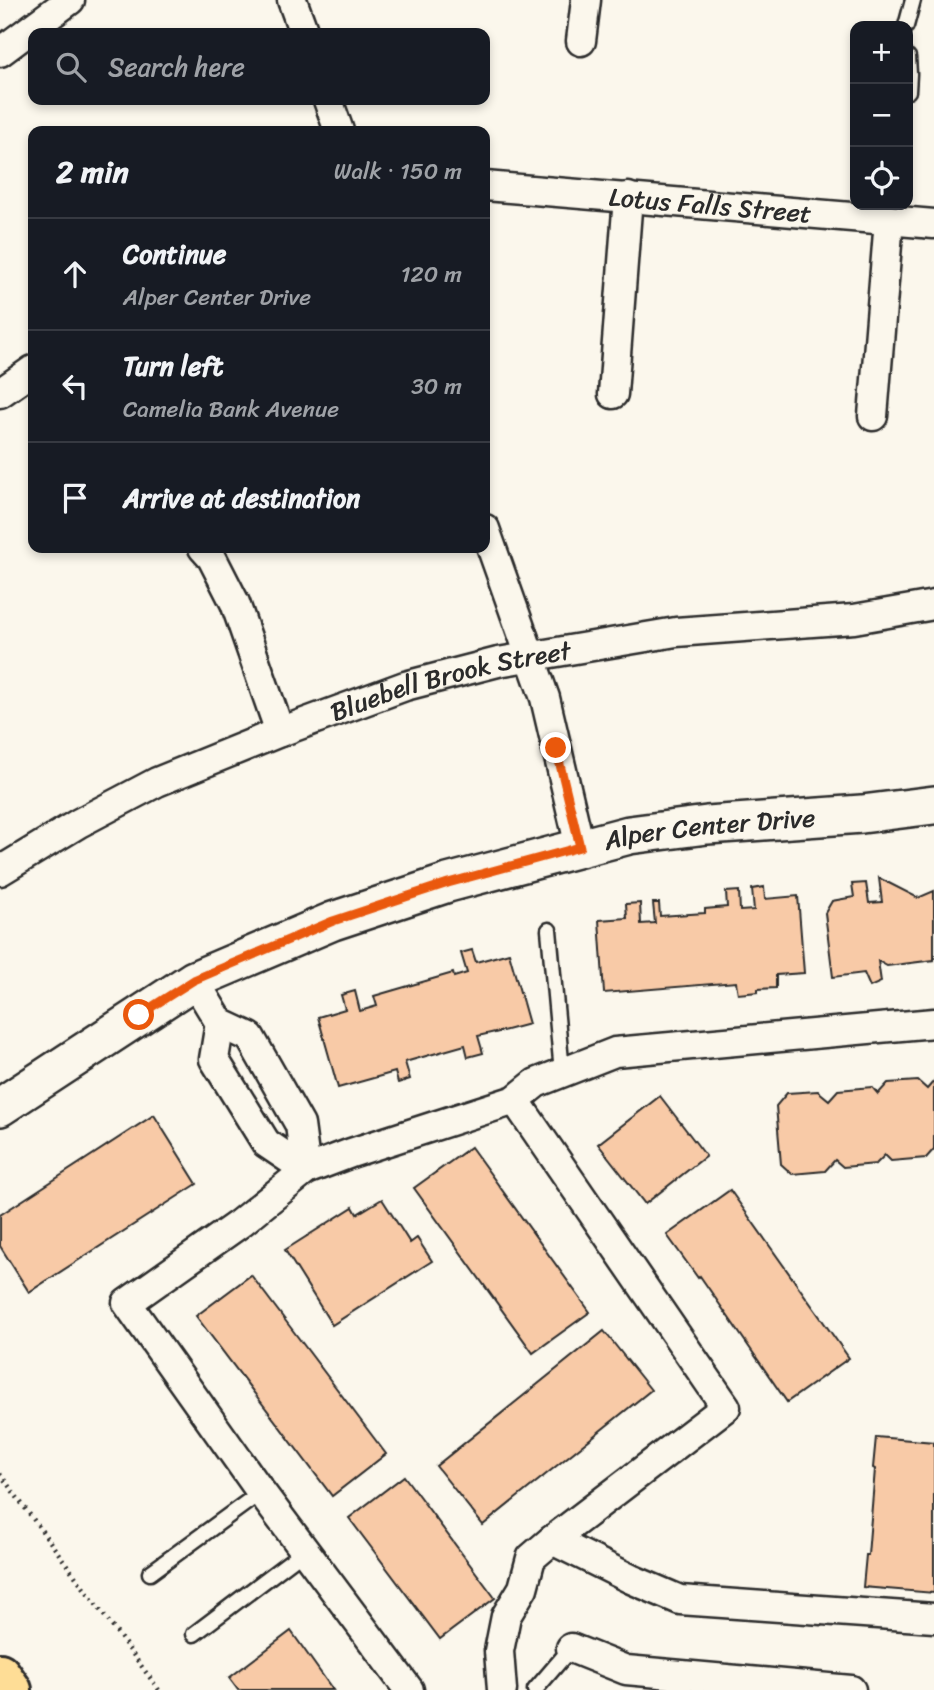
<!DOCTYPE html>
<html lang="en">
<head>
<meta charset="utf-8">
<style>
	:root { --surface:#171b24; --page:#20242c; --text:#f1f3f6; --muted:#9ea1a6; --line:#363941 }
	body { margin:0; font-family:Sriracha,sans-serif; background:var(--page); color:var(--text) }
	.controls { position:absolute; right:21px; top:21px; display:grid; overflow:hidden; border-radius:14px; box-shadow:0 4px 10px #0003 }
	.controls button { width:63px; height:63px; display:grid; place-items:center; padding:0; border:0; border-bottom:2px solid var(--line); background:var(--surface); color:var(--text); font:35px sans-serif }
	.stop { position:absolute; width:21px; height:21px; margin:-16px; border:5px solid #ea580c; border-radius:50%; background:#fff }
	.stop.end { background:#ea580c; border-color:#fff; box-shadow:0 2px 7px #0008 }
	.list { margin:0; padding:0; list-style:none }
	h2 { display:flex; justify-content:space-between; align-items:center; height:91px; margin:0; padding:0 28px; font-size:30px }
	h2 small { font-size:23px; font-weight:400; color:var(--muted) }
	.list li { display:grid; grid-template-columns:46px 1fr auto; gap:21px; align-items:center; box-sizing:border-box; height:112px; padding:0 28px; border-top:2px solid var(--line) }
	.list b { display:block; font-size:26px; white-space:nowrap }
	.list p { margin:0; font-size:23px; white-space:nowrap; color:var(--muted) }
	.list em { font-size:23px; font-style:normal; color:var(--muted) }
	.icon { flex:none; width:38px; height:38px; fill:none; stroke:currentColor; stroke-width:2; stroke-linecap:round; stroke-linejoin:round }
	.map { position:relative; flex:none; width:934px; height:1690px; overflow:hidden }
	.search { position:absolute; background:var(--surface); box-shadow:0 4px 10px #0003; left:28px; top:28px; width:462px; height:77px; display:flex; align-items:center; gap:18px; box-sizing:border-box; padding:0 24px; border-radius:14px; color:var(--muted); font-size:26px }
	.panel { position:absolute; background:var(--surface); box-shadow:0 4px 10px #0003; left:28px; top:126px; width:462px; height:427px; border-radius:14px }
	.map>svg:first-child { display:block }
</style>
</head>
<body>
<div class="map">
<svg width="934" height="1690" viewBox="0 0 934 1690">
	<rect width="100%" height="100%" fill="#fbf7ec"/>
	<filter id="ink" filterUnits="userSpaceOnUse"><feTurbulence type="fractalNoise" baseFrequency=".0143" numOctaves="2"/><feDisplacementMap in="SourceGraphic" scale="14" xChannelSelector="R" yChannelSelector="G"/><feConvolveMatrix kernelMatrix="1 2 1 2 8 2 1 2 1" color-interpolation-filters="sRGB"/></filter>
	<g filter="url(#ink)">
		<g fill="#f8caa7" stroke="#2b2b2b" stroke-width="2">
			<polygon points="879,878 918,898 934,891 934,960 887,966 878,961 881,982 870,987 864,973 833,977 825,913 832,901 854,897 852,884 866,883 869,903 882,902"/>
			<polygon points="764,887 765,899 798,896 804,973 776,975 776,988 758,989 758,992 738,994 736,982 604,993 599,920 627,918 626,904 640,903 641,924 655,923 653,903 659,903 660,916 705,913 705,909 727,907 726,892 739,891 740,911 754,910 752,889"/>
			<polygon points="472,950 476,962 509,953 529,1024 495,1033 495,1032 478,1036 483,1053 468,1057 465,1045 405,1062 410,1079 398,1083 395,1072 338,1088 318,1017 345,1009 341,995 355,991 360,1011 377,1006 374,996 453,973 454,977 467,973 461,953"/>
			<polygon points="918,1081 927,1089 934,1081 934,1149 926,1158 891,1161 885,1155 876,1164 843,1167 835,1160 825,1171 792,1174 781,1164 776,1106 787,1093 818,1091 829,1100 838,1090 872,1087 878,1094 888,1083"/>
			<polygon points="660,1096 706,1156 645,1204 598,1144"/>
			<polygon points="154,1115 197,1184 29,1292 0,1246 0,1215"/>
			<polygon points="471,1147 590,1312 533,1353 414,1188"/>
			<polygon points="730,1190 849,1358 787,1402 700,1276 698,1278 667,1235"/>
			<polygon points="382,1199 410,1243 417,1238 432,1261 332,1325 285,1250 353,1207 357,1214"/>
			<polygon points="251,1275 386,1454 332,1496 196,1316"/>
			<polygon points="604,1331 651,1390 483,1525 436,1466"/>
			<polygon points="876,1437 934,1442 934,1593 863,1587 866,1555 868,1555 875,1469 873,1468"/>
			<polygon points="404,1476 495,1598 440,1639 349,1518"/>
			<polygon points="291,1631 333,1690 238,1690 229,1678"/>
		</g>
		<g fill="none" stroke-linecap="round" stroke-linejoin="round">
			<g stroke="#2b2b2b" stroke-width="19">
				<g id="service">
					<polyline points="906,26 913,0"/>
					<polyline points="908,57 909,74 908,91"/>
					<polyline points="549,930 562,1072"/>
					<polyline points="150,1573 261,1492"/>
					<polyline points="194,1634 304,1551"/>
					<polyline points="535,1690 571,1648"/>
				</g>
			</g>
			<g stroke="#2b2b2b" stroke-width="33">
				<g id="minor">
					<polyline points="292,0 304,33"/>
					<polyline points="581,41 586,0"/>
					<polyline points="0,52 70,0"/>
					<polyline points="328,100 339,131"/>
					<path id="s1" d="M485 186 934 224"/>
					<polyline points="0,393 33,370"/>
					<polyline points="613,394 628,197"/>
					<polyline points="873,416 889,220"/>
					<polyline points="485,529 545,698 580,847"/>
					<polyline points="203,548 212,558 235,603 280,732"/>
					<path id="s2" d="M0 871 79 823 157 782 280 732 405 686 498 662 676 632 854 619 934 605"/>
					<polyline points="194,980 220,1023"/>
					<polygon points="220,1023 250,1037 300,1125 306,1170 266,1143 214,1059"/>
					<polyline points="515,1100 726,1407 552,1540"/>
					<polyline points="571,1648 626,1670 851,1690"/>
					<polyline points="409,1690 261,1492 127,1303 239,1224 306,1170 351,1153 515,1100 536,1083 615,1052 934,1023"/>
					<polyline points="502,1690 499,1651 506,1616 523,1588 531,1558 552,1540 631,1579 680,1600 934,1618"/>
				</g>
			</g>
			<g stroke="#2b2b2b" stroke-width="42">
				<g id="tertiary">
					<path id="s3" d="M0 1107 194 980 333 921 448 883 629 835 707 825 862 814 934 805"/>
				</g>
			</g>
			<g stroke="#2b2b2b" stroke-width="44">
				<polyline id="trunk" points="0,1673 12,1690"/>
			</g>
			<polyline stroke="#2b2b2b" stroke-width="4.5" stroke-dasharray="2 5" stroke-linecap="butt" points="0,1474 159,1690"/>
			<use href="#service" stroke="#fbf7ec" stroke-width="14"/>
			<use href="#minor" stroke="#fbf7ec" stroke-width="28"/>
			<use href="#tertiary" stroke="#fbf7ec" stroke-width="37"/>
			<use href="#trunk" stroke="#fedd96" stroke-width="38"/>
		</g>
	</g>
	<g fill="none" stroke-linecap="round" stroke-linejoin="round" filter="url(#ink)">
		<polyline stroke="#ea580c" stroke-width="9" points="139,1015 194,980 333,921 448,883 580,847 556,748"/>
	</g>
	<g text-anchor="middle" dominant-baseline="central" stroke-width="6" stroke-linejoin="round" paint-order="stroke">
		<g font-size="26" fill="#2b2b2b" stroke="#fbf7ec">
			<text stroke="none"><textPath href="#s1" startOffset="226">Lotus Falls Street</textPath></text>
			<text stroke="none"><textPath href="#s2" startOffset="492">Bluebell Brook Street</textPath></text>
			<text stroke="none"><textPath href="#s3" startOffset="772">Alper Center Drive</textPath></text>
		</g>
	</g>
</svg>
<div class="controls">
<button>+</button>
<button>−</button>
<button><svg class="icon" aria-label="locate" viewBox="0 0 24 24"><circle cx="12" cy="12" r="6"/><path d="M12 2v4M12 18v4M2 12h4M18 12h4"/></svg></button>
</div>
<div class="stop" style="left:139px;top:1015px"></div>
<div class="stop end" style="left:556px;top:748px"></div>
<div class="search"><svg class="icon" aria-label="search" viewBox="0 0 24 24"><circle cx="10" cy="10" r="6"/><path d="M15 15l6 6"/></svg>Search here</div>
<section class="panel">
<h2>2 min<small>Walk · 150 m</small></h2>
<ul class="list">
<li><svg class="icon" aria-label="ahead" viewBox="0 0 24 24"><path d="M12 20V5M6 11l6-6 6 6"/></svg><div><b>Continue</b><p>Alper Center Drive</p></div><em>120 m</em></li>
<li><svg class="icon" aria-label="left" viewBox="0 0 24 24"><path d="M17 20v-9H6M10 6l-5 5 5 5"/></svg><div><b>Turn left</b><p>Camelia Bank Avenue</p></div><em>30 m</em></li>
<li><svg class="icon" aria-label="arrive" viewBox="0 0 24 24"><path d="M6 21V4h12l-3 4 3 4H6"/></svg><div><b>Arrive at destination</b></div></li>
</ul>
</section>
</div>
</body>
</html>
